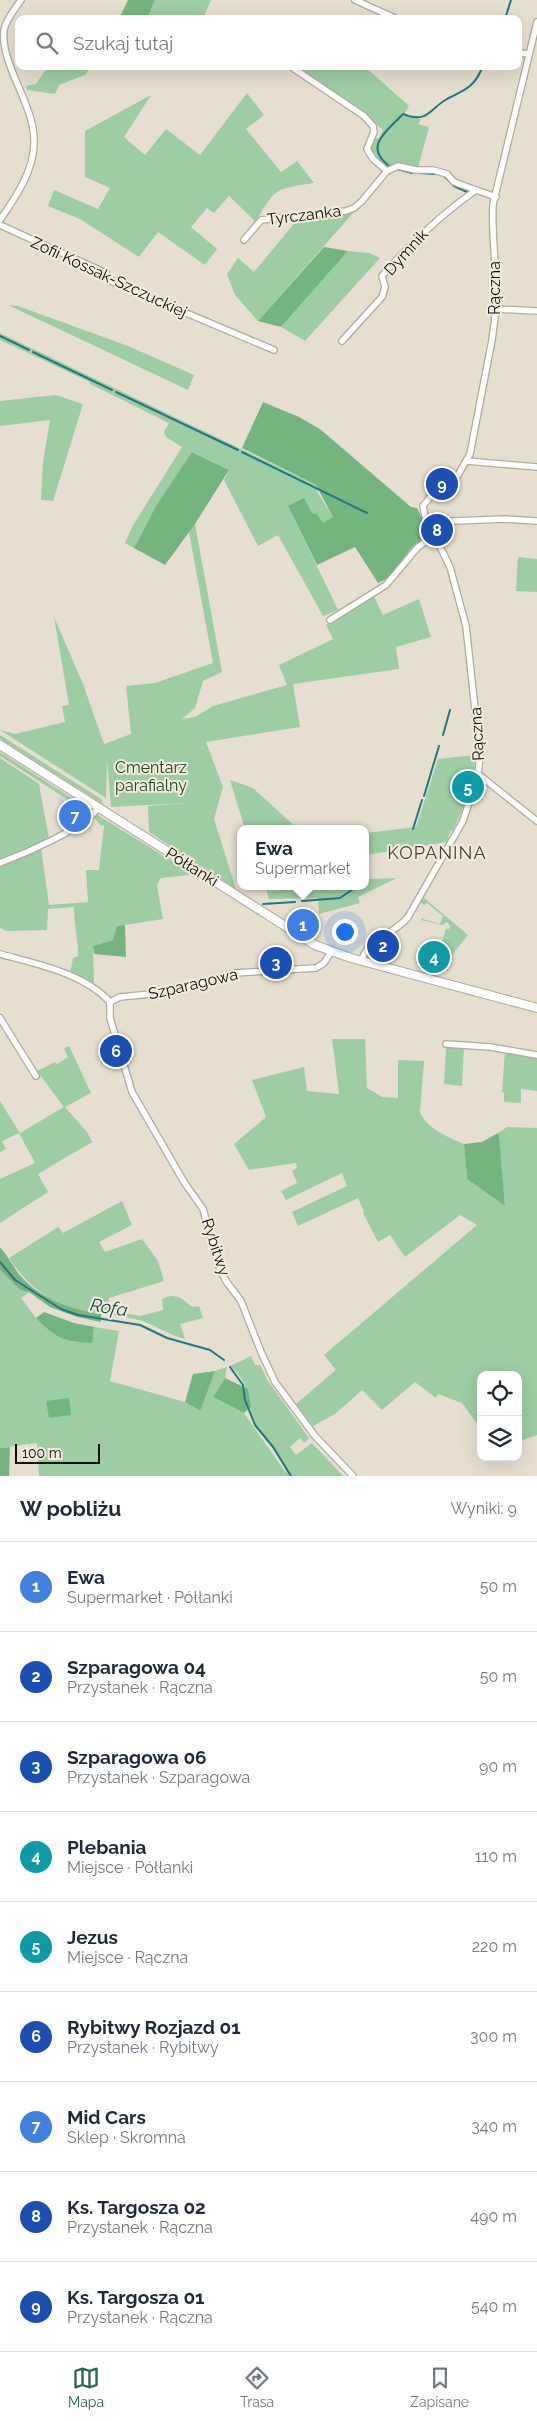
<!DOCTYPE html>
<html lang="pl">
<head>
<meta charset="utf-8">
<style>
	:root { --surface:#fff; --page:#f6f6f7; --text:#1f2937; --muted:#747a83; --line:#e0e1e3; --accent:#246553 }
	body { margin:0; font-family:Raleway,sans-serif; background:var(--page); color:var(--text) }
	.controls { position:absolute; right:15px; bottom:15px; display:grid; overflow:hidden; border-radius:10px; box-shadow:0 5px 20px #0002 }
	.controls button { width:45px; height:45px; display:grid; place-items:center; padding:0; border:0; border-bottom:1px solid var(--line); background:var(--surface); color:var(--text); font:25px sans-serif }
	.scale { position:absolute; left:15px; bottom:12px; width:85px; box-sizing:border-box; padding-left:5px; border:2px solid #100e09; border-top:0; font-size:14px; line-height:18px; white-space:nowrap; color:#100e09; -webkit-text-stroke:4px #f3ecdd; paint-order:stroke }
	.you { position:absolute; left:344px; top:931px; width:18px; height:18px; margin:-12px; border:4px solid #fff; border-radius:50%; background:#1a73e8; box-shadow:0 0 0 8px #1a73e833 }
	.badge { display:grid; place-items:center; width:32px; height:32px; border-radius:50%; background:var(--accent); color:#fff; font-size:16px; font-weight:700 }
	.pin { position:absolute; translate:-50% -50%; border:2px solid #fff; box-shadow:0 1px 5px #0006 }
	.popup { position:absolute; left:237px; top:825px; width:132px; height:65px; box-sizing:border-box; display:grid; place-content:center; border-radius:10px; background:var(--surface); filter:drop-shadow(0 1px 4px #0005); font-size:16px; white-space:nowrap; color:var(--muted) }
	.popup b { font-size:19px; color:var(--text) }
	.popup::after { content:''; position:absolute; left:50%; top:100%; margin-left:-10px; border:10px solid transparent; border-top-color:var(--surface) }
	.list { margin:0; padding:0; list-style:none }
	h2 { display:flex; justify-content:space-between; align-items:center; height:65px; margin:0; padding:0 20px; font-size:21px }
	h2 small { font-size:16px; font-weight:400; color:var(--muted) }
	.list li { display:grid; grid-template-columns:32px 1fr auto; gap:15px; align-items:center; box-sizing:border-box; height:90px; padding:0 20px; border-top:1px solid var(--line) }
	.list b { display:block; font-size:19px; white-space:nowrap }
	.list p { margin:0; font-size:16px; white-space:nowrap; color:var(--muted) }
	.list em { font-size:16px; font-style:normal; color:var(--muted) }
	.icon { flex:none; width:28px; height:28px; fill:none; stroke:currentColor; stroke-width:2; stroke-linecap:round; stroke-linejoin:round }
	.map { position:relative; flex:none; width:537px; height:1476px; overflow:hidden }
	.search { position:absolute; background:var(--surface); box-shadow:0 5px 20px #0002; left:15px; right:15px; top:15px; height:55px; display:flex; align-items:center; gap:12px; box-sizing:border-box; padding:0 18px; border-radius:10px; color:var(--muted); font-size:19px }
	.sheet { height:875px; background:var(--surface) }
	nav { display:flex; justify-content:space-around; align-items:center; box-sizing:border-box; height:70px; border-top:1px solid var(--line); background:var(--surface); font-size:14px; color:var(--muted) }
	nav a { display:grid; justify-items:center; gap:2px }
	nav .on { color:var(--accent) }
	.map>svg:first-child { display:block }
</style>
</head>
<body>
<div class="map">
<svg width="537" height="1476" viewBox="0 0 537 1476">
	<rect width="100%" height="100%" fill="#e6dfd0"/>
	<polygon fill="#dad1e7" points="57,795 84,812 85,817 67,828"/>
	<g fill="#9ccda3">
		<polygon points="155,0 211,0 203,19 147,19"/>
		<polygon points="48,66 92,66 85,75 59,85 55,94 27,90 26,86 36,84"/>
		<polygon points="294,66 364,66 409,106 404,115 421,119 418,124 429,127 418,168 396,164 387,168 369,150 373,137 379,139 383,130 363,113"/>
		<path d="M247 93 264 115 246 129 281 172 297 161 314 183C276 189 275 187 256 222L229 196 214 213 207 208 191 227 217 249 205 265 158 232 139 257 80 219 48 206 54 190 98 209 110 188 85 177V131L151 95 124 137 145 155 166 129 200 155Z"/>
		<polygon points="353,213 258,321 235,295 227,274 238,258 254,272 297,220"/>
		<polygon points="348,251 369,253 380,258 305,341 281,327"/>
		<polygon points="8,305 18,306 128,346 194,375 188,390"/>
		<polygon points="0,333 316,485 318,493 333,517 323,523 312,513 288,506 338,610 323,616 278,535 258,546 224,480 229,470 193,452 156,506 134,548 125,543 132,527 182,447 166,437 164,432 169,423 90,384 90,382 0,340"/>
		<polygon points="56,395 83,404 53,501 41,500 43,462 50,420 0,426 0,401"/>
		<polygon points="195,524 222,672 203,681 195,708 182,719 195,717 213,706 287,685 279,665 333,639 326,625 374,597 383,615 419,599 431,637 396,647 399,669 293,684 300,727 206,742 223,787 214,819 236,889 149,832 148,806 186,803 111,807 107,760 106,798 0,730 15,734 65,722 62,706 69,705 54,617 83,684 104,744 131,734 126,686 155,683 213,663 189,532"/>
		<polygon points="518,557 537,559 537,592 516,591"/>
		<polygon points="0,735 101,799 104,805 0,739"/>
		<polygon points="0,752 92,811 89,812 82,809 0,756"/>
		<path d="M475 755C476 780 464 808 453 830L450 832 447 842 366 855V833L416 827 438 759Z"/>
		<polygon points="0,758 39,784 49,839 0,861"/>
		<polygon points="230,780 253,788 298,829 245,829"/>
		<path d="M96 814 191 873 189 875 161 878 157 885 163 919 118 926 113 940 93 946 94 984 70 975 73 958 78 956C78 939 74 925 74 907L48 909 47 930 6 931 0 928V865L41 848 49 905 88 902 86 870H99L104 825 101 826 94 817Z"/>
		<polygon points="397,878 358,897 360,903 319,914 318,898 269,899 265,886 366,886 366,879"/>
		<polygon points="424,898 468,935 435,976 427,973 427,971 441,968 444,950 440,948 446,929 449,929 450,926 447,922 442,925 421,920 422,917 423,919 440,924 443,916 427,903 424,905 421,902"/>
		<path d="M332 1039H365L367 1088 382 1097 398 1098V1060L424 1061 420 1112C427 1129 448 1137 464 1144L467 1179 505 1206 498 1133 507 1127 537 1128V1435L518 1442V1375H481V1429L462 1403 438 1394 436 1398 415 1382 382 1410 362 1390 335 1414 313 1426 296 1404 336 1370 324 1355 477 1225 460 1215 405 1257 390 1235 378 1242 363 1213 364 1212 358 1198 298 1226 292 1212 347 1186 342 1173 286 1200 281 1191 297 1183 292 1171 297 1168 296 1163 249 1170 234 1144 266 1117 252 1080 304 1067 307 1091 339 1094Z"/>
		<polygon points="69,1046 91,1093 65,1107 87,1132 92,1142 38,1174 48,1192 0,1223 0,1179 35,1163 19,1133 2,1141 6,1149 0,1152 0,1101 20,1133 64,1107 37,1071 55,1062 57,1064 68,1057 64,1048"/>
		<polygon points="446,1046 464,1047 462,1086 444,1084"/>
		<polygon points="505,1051 537,1058 537,1091 521,1089 521,1103 504,1102 504,1093 502,1092"/>
		<path d="M122 1201 132 1225 99 1242 105 1252 142 1239 158 1261 164 1281 109 1298 110 1311 140 1316 163 1310 162 1299C175 1292 182 1298 192 1307L199 1306 203 1318 180 1324 185 1339C169 1335 157 1326 142 1321 123 1315 101 1315 81 1311 51 1305 25 1283 9 1258L58 1227 63 1233Z"/>
		<path d="M0 1270 20 1290 29 1292 21 1298 36 1318 91 1343 94 1327 119 1331 110 1381 185 1402 199 1411 215 1371 227 1367 225 1378 213 1397 244 1413 286 1473C284 1457 264 1440 256 1425 244 1402 254 1387 230 1366L251 1356 255 1365H260L268 1381 309 1438 304 1443 300 1438 290 1447 296 1455 312 1443 343 1476H39L37 1443 0 1448Z"/>
	</g>
	<g fill="#74b57f">
		<polygon points="128,0 155,0 147,19 119,19"/>
		<polygon points="324,247 348,251 281,327 258,321"/>
		<polygon points="263,402 299,417 320,429 411,507 417,508 430,535 413,546 387,579 378,583 355,547 317,565 288,506 304,498 312,513 317,514 323,523 333,517 316,485 242,448"/>
		<polygon points="192,452 229,470 195,524 165,565 134,548 156,506"/>
		<polygon points="125,925 126,957 94,954 93,946 113,940 117,926"/>
		<polygon points="498,1133 499,1137 505,1206 467,1179 464,1144 482,1142"/>
		<path d="M0 1247C7 1255 12 1264 18 1273 38 1298 71 1310 101 1314V1322L77 1317 50 1307 29 1292 20 1290 0 1270Z"/>
		<path d="M44 1312 74 1323 94 1327 92 1343C63 1341 57 1339 36 1318Z"/>
		<polygon points="215,1371 200,1411 185,1402 193,1374"/>
		<polygon points="225,1378 248,1389 251,1407 244,1413 213,1397"/>
		<polygon points="69,1398 71,1415 49,1418 46,1401"/>
		<polygon points="10,1447 9,1476 0,1476 0,1448"/>
	</g>
	<g fill="none" stroke-linecap="round" stroke-linejoin="round">
		<g stroke="#21787d" stroke-width="2">
			<polyline points="505,19 511,0"/>
			<path d="M389 166C363 146 387 131 403 114 428 124 429 109 447 99 466 89 474 88 483 66"/>
			<polyline points="397,169 412,173"/>
			<polyline points="419,173 436,174"/>
			<polyline points="445,177 454,186 467,192"/>
			<polyline points="0,336 29,350"/>
			<polyline points="33,352 112,390"/>
			<polyline points="116,392 238,450"/>
			<polyline points="242,452 367,513"/>
			<polyline points="443,735 450,710"/>
			<polyline points="424,796 439,746"/>
			<polyline points="413,829 422,800"/>
			<polyline points="302,901 340,898 353,889"/>
			<polyline points="263,904 295,902"/>
			<polyline points="0,1262 15,1280 61,1309 78,1315 140,1325 167,1338 210,1350 224,1360"/>
			<polyline points="230,1367 243,1385 245,1400 255,1425 273,1447 291,1476"/>
		</g>
		<g stroke="#b1aa9c" stroke-width="8">
			<g id="street">
				<polyline points="355,0 397,19"/>
				<polyline points="518,53 529,54"/>
				<polyline points="290,66 364,116 373,126 374,132 367,149 373,159 387,171 398,166 416,170 433,170 447,174 454,182 476,190"/>
				<path d="M0 220C16 197 35 169 34 140 34 104 0 64 4 30 6 19 15 9 21 0"/>
				<polyline points="0,225 106,273 113,282 274,350"/>
				<polyline points="244,240 261,220 346,211 354,208 362,201 387,171"/>
				<polyline points="496,309 537,311"/>
				<path d="M342 341 382 297 385 287 382 276C411 243 440 215 476 190L496 197"/>
				<polyline points="467,461 537,467"/>
				<polyline points="429,522 505,519 537,521"/>
				<polyline points="330,620 386,585 418,547 435,535"/>
				<polyline points="478,774 537,821"/>
				<path d="M0 863C24 854 85 828 98 808"/>
				<path d="M0 954C36 964 84 973 110 1002"/>
				<path d="M362 961C364 942 396 933 408 917L463 821 478 774 480 755 466 626 450 567 425 516 423 506 431 496 458 475 470 454 492 340 496 309C498 274 491 239 493 204L537 22"/>
				<polyline points="110,1002 110,1018 132,1092 184,1182 203,1209 219,1267 226,1281 241,1301 261,1352 275,1382 315,1436 353,1476"/>
				<polyline points="110,1002 120,997 161,993 235,973 316,968 324,963 331,952"/>
				<polyline points="0,1018 36,1076"/>
				<polyline points="446,1044 490,1047 537,1055"/>
			</g>
		</g>
		<g stroke="#b1aa9c" stroke-width="10">
			<polyline id="secondary" points="0,745 315,945 351,958 537,1008"/>
		</g>
		<use href="#street" stroke="#fff" stroke-width="5.5"/>
		<use href="#secondary" stroke="#fff" stroke-width="8"/>
	</g>
	<g text-anchor="middle" dominant-baseline="central" stroke-width="4" stroke-linejoin="round" paint-order="stroke">
		<g font-size="16" fill="#100e09" stroke="#f3ecdd">
			<text transform="translate(304 215) rotate(-7)">Tyrczanka</text>
			<text transform="translate(406 252) rotate(-48)">Dymnik</text>
			<text transform="translate(109 277) rotate(25)">Zofii Kossak-Szczuckiej</text>
			<text transform="translate(494 288) rotate(-90)">Rączna</text>
			<text transform="translate(477 734) rotate(-93)">Rączna</text>
			<text transform="translate(192 867) rotate(32)">Półłanki</text>
			<text transform="translate(193 984) rotate(-13)">Szparagowa</text>
			<text transform="translate(216 1247) rotate(72)">Rybitwy</text>
		</g>
		<g font-size="16" fill="#13431f" stroke="#f3ecdd">
			<text x="151" y="767">Cmentarz<tspan x="151" dy="18">parafialny</tspan></text>
		</g>
		<g font-size="18" letter-spacing="1" fill="#474235" stroke="#f3ecdd">
			<text x="437" y="852">KOPANINA</text>
		</g>
		<g font-size="18" font-style="italic" fill="#083f43" stroke="#f3ecdd">
			<text transform="translate(109 1307) rotate(9)">Rofa</text>
		</g>
	</g>
</svg>
<div class="controls">
<button><svg class="icon" aria-label="locate" viewBox="0 0 24 24"><circle cx="12" cy="12" r="6"/><path d="M12 2v4M12 18v4M2 12h4M18 12h4"/></svg></button>
<button><svg class="icon" aria-label="layers" viewBox="0 0 24 24"><path d="M12 4l9 5-9 5-9-5zM3 14l9 5 9-5"/></svg></button>
</div>
<div class="scale">100 m</div>
<div class="you"></div>
<div class="pin badge" style="left:303px;top:925px;background:#3f7fe0">1</div>
<div class="popup"><b>Ewa</b>Supermarket</div>
<div class="pin badge" style="left:383px;top:946px;background:#1a4fb4">2</div>
<div class="pin badge" style="left:276px;top:963px;background:#1a4fb4">3</div>
<div class="pin badge" style="left:434px;top:957px;background:#0f9aa8">4</div>
<div class="pin badge" style="left:468px;top:787px;background:#0f9aa8">5</div>
<div class="pin badge" style="left:116px;top:1051px;background:#1a4fb4">6</div>
<div class="pin badge" style="left:75px;top:816px;background:#3f7fe0">7</div>
<div class="pin badge" style="left:437px;top:530px;background:#1a4fb4">8</div>
<div class="pin badge" style="left:442px;top:484px;background:#1a4fb4">9</div>
<div class="search"><svg class="icon" aria-label="search" viewBox="0 0 24 24"><circle cx="10" cy="10" r="6"/><path d="M15 15l6 6"/></svg>Szukaj tutaj</div>
</div>
<section class="sheet">
<h2>W pobliżu<small>Wyniki: 9</small></h2>
<ul class="list">
<li><span class="badge" style="background:#3f7fe0">1</span><div><b>Ewa</b><p>Supermarket · Półłanki</p></div><em>50 m</em></li>
<li><span class="badge" style="background:#1a4fb4">2</span><div><b>Szparagowa 04</b><p>Przystanek · Rączna</p></div><em>50 m</em></li>
<li><span class="badge" style="background:#1a4fb4">3</span><div><b>Szparagowa 06</b><p>Przystanek · Szparagowa</p></div><em>90 m</em></li>
<li><span class="badge" style="background:#0f9aa8">4</span><div><b>Plebania</b><p>Miejsce · Półłanki</p></div><em>110 m</em></li>
<li><span class="badge" style="background:#0f9aa8">5</span><div><b>Jezus</b><p>Miejsce · Rączna</p></div><em>220 m</em></li>
<li><span class="badge" style="background:#1a4fb4">6</span><div><b>Rybitwy Rozjazd 01</b><p>Przystanek · Rybitwy</p></div><em>300 m</em></li>
<li><span class="badge" style="background:#3f7fe0">7</span><div><b>Mid Cars</b><p>Sklep · Skromna</p></div><em>340 m</em></li>
<li><span class="badge" style="background:#1a4fb4">8</span><div><b>Ks. Targosza 02</b><p>Przystanek · Rączna</p></div><em>490 m</em></li>
<li><span class="badge" style="background:#1a4fb4">9</span><div><b>Ks. Targosza 01</b><p>Przystanek · Rączna</p></div><em>540 m</em></li>
</ul>
</section>
<nav>
<a class="on"><svg class="icon" aria-label="map" viewBox="0 0 24 24"><path d="M3 6l6-2 6 2 6-2v14l-6 2-6-2-6 2zM9 4v14M15 6v14"/></svg>Mapa</a>
<a><svg class="icon" aria-label="directions" viewBox="0 0 24 24"><path d="M12 3l9 9-9 9-9-9zM9 14v-3h6M13 9l2 2-2 2"/></svg>Trasa</a>
<a><svg class="icon" aria-label="saved" viewBox="0 0 24 24"><path d="M7 4h10v16l-5-4-5 4z"/></svg>Zapisane</a>
</nav>
</body>
</html>
